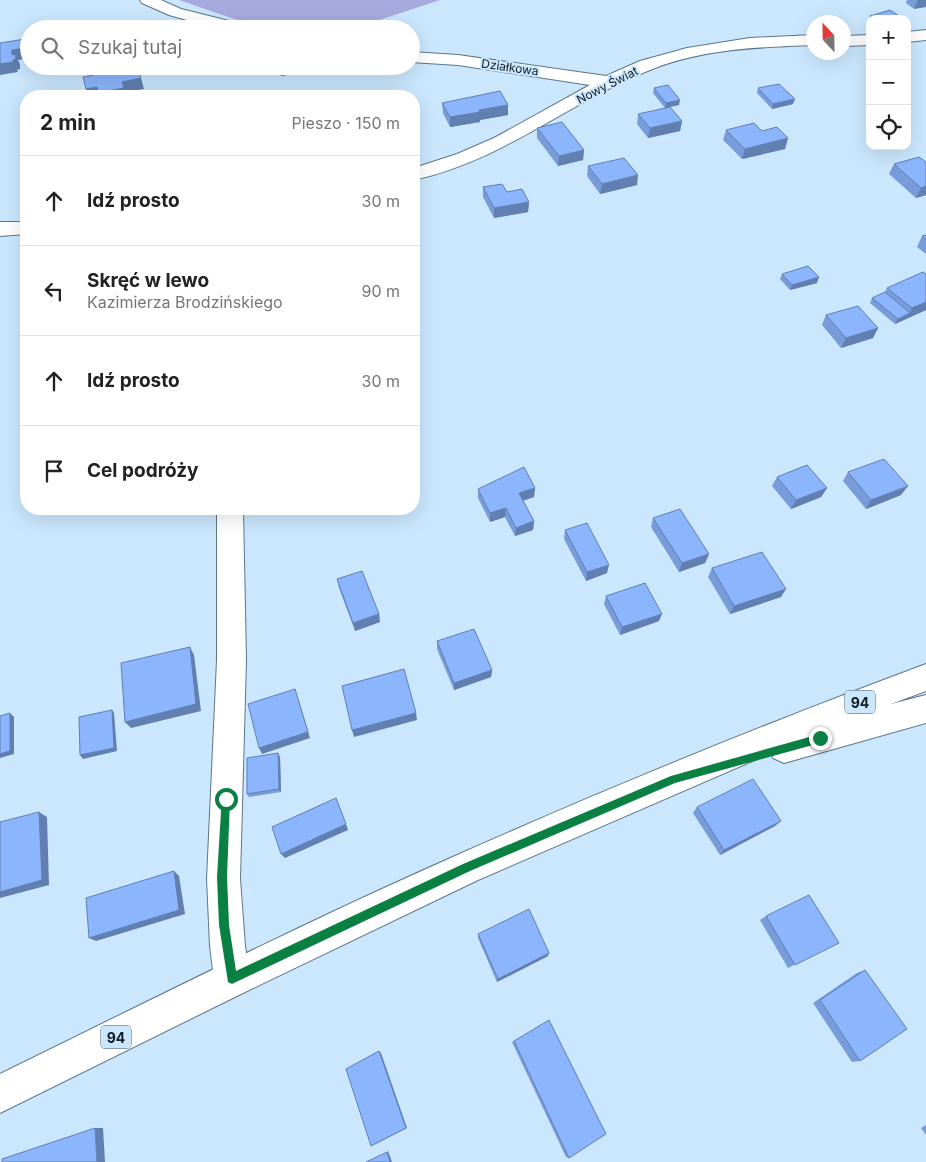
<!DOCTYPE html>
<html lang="pl">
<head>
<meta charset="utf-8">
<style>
	:root { --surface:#fff; --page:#f6f6f6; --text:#222; --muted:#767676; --line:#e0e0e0 }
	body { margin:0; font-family:Inter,sans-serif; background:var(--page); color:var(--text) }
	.controls { position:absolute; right:15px; top:15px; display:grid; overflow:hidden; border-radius:10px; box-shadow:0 5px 20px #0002 }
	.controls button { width:45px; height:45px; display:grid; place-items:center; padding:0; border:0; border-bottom:1px solid var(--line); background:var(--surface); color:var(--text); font:25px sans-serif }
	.compass { position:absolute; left:806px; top:15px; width:45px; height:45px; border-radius:50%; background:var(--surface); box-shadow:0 5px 20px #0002; rotate:338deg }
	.stop { position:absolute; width:15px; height:15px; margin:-11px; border:4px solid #0b8043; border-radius:50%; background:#fff }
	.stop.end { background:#0b8043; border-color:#fff; box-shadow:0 1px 5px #0008 }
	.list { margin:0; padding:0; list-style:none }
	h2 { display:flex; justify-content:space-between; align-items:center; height:65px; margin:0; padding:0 20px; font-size:21px }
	h2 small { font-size:16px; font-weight:400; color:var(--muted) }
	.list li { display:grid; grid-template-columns:32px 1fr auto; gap:15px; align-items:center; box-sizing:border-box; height:90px; padding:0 20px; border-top:1px solid var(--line) }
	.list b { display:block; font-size:19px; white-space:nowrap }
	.list p { margin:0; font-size:16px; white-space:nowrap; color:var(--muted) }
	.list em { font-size:16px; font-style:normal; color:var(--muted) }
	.icon { flex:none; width:28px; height:28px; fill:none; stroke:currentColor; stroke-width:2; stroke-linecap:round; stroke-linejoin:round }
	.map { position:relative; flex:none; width:926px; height:1162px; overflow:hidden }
	.search { position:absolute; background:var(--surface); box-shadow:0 5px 20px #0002; left:20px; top:20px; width:400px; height:55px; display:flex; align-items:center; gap:12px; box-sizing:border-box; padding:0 18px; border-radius:28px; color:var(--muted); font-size:19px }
	.panel { position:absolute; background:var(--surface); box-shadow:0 5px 20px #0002; left:20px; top:90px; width:400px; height:425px; border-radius:20px }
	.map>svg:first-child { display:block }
</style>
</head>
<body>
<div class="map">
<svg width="926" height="1162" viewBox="0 0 926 1162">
	<rect width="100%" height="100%" fill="#cae7fd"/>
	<polygon fill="#a6aade" points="179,0 440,0 352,29 275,29 237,20"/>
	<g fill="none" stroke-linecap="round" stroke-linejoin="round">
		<g stroke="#5c7689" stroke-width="2">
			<g id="minor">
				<polygon points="140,0 161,0 181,9 245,25 247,29 219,29 169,15 142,3"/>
				<polygon points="926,30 926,40 907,42 907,32"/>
				<path d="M814 35V45C759 47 701 49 650 70 567 103 504 160 414 180V168L457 154 494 138 590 85 458 65 411 62V52L458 55 606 76 640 61 687 48 750 38Z"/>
				<polygon points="870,35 870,45 844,46 844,36"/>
				<polygon points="0,222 26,222 26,234 0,236"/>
				<polygon points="217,509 243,509 246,660 240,879 245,946 250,979 245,992 232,997 219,992 214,979 210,946 207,879 217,660"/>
			</g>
		</g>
		<g stroke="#5c7689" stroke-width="2">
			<path id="major" d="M926 664V691L891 704 926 695V723L784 763 773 758 771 753 478 880 245 992 0 1113V1074C151 1000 301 924 455 856 610 787 767 723 926 664Z"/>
		</g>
		<use href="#minor" fill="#fff" fill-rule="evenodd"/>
		<use href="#major" fill="#fff" fill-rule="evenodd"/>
	</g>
	<g fill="#789cd9">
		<polygon points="907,0 926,0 914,9 906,3"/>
		<polygon points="870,16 902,18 902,19 870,19 870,22 868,21"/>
		<polygon points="276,66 313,66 314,71 281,76"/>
		<polygon points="654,88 679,105 665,108 653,93"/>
		<polygon points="758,88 793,104 772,109 757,93"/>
		<polygon points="442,103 508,105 508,115 480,120 480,122 450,127 443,113"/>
		<polygon points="638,114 682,121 680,131 648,138 637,124"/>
		<polygon points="537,128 584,150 583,160 558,166 537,138"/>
		<polygon points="726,130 762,131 788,138 785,149 742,159 723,140"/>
		<polygon points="926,162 926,195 916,198 889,174 894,164"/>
		<polygon points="588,166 637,185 600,194 587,176"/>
		<polygon points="483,187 507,192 529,202 528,212 494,218 483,197"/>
		<polygon points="926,235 926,254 917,247 922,236"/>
		<polygon points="782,274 817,283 790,290 780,279"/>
		<polygon points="887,288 926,310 895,324 870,303 872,298 885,292"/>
		<polygon points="826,315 878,328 873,338 841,348 822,325"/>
		<polygon points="848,472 901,495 866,509 843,481"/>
		<polygon points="777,477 827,488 821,497 791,509 772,486"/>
		<polygon points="535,488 534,497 523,501 534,521 533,530 515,536 505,517 490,522 478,498 478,489"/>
		<polygon points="653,518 709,554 705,563 679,572 651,527"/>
		<polygon points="565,530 607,573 586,581 564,539"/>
		<polygon points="712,568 781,597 730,614 708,577"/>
		<polygon points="337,579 379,614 380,622 355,631 339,588"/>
		<polygon points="606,596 659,621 620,635 604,604"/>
		<polygon points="437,641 492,670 491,677 454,690 437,649"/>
		<polygon points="280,757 281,792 249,797 247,794"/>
		<polygon points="697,807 775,826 720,855 693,813"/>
		<polygon points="766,916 839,943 788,968 760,920"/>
		<polygon points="478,934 548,956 497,982 478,938"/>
		<polygon points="865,970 860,1061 852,1062 813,1003 857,973"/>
		<polygon points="514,1041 569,1158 566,1157 512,1042"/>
		<polygon points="926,1125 926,1135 921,1128"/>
	</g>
	<g fill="#617fb0">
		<polygon points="918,0 926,0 926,7 914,9"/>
		<polygon points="25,39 29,49 29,58 18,60 20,64 20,69 17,70 18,72 0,75 0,64 12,55 12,50"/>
		<polygon points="279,66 313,66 314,71 281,76"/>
		<polygon points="141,78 144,89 126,92 127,96 88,96 86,89"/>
		<polygon points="795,99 793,104 772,109 773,104"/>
		<polygon points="680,100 679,105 665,108 666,103"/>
		<polygon points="508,105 508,115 480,120 480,122 450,127 450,117 479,110"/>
		<polygon points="682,121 680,131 648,138 650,128"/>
		<polygon points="788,138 785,149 742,159 745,149"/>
		<polygon points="584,150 583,160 558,166 559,156"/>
		<polygon points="638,175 637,185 600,194 602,184"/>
		<polygon points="926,186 926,195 916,198 921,188"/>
		<polygon points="529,202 528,212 494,218 494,208"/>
		<polygon points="819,277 817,283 790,290 792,285"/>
		<polygon points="926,302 926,310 895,324 898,319 910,313 912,308"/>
		<polygon points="878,328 873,338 841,348 846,338"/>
		<polygon points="908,486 901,495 866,509 871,500"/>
		<polygon points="535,488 534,497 518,502 519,493"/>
		<polygon points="827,488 821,497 791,509 796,500"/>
		<polygon points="506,508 505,517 490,522 490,513"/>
		<polygon points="534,521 533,530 515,536 516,528"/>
		<polygon points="709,554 705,563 679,572 682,563"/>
		<polygon points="609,565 607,573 586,581 587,572"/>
		<polygon points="786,589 781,597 730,614 734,606"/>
		<polygon points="379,614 380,622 355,631 353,623"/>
		<polygon points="662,614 659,621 620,635 622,627"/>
		<polygon points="190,647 194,655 201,711 131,728 125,722"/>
		<polygon points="492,670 491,677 454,690 454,683"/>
		<polygon points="295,689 310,738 262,754 259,748"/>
		<polygon points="112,710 114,713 117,751 83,759 80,755"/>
		<polygon points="10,713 14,717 14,754 0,758 0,754"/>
		<polygon points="416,713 417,720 354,737 352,730"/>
		<polygon points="278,753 280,757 281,792 279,789"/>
		<polygon points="39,812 47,817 49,885 0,898 0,892"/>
		<polygon points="781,821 775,826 720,855 724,850"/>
		<polygon points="346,824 348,830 285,858 281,854"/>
		<polygon points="174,871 179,876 185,914 96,941 89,938"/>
		<polygon points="549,953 548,956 497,982 498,979"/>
		<polygon points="379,1051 381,1053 407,1128 371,1146"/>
		<polygon points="95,1128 103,1128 105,1162 97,1162"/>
		<polygon points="388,1151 392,1162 390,1162 387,1152"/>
	</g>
	<g fill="#8bb5fc" stroke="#617fb0">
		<polygon points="890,10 902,18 898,19 875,19 870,16"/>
		<polygon points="25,39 26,48 12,50 12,55 15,54 16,59 13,60 13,62 0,64 0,43"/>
		<polygon points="108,66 118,66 119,71 137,67 141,78 122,82 124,88 98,93 97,87 86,89 83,77 94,75 92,69"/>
		<polygon points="779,84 795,99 773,104 758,88"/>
		<polygon points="668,85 680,100 666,103 654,88"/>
		<polygon points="500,91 508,105 479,110 480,112 450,117 442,103"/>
		<polygon points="670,107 682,121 650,128 638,114"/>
		<polygon points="562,122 584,150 559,156 537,128"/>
		<polygon points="754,123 762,131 777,127 788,138 745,149 726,130"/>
		<polygon points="919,157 926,162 926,186 921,188 894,164"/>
		<polygon points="624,158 638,175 602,184 588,166"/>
		<polygon points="502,184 507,192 522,189 529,202 494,208 483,187"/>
		<polygon points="926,235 926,240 922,236"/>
		<polygon points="808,266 819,277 792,285 782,274"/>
		<polygon points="923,272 926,274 926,302 912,308 887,288"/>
		<polygon points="885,292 910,313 898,319 872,298"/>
		<polygon points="858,306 878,328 846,338 826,315"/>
		<polygon points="884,459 908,486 871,500 848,472"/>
		<polygon points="807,465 827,488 796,500 777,477"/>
		<polygon points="524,467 535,488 519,493 534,521 516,528 506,508 490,513 478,489"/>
		<polygon points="680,509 709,554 682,563 653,518"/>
		<polygon points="587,523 609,565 587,572 565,530"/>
		<polygon points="762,552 786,589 734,606 712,568"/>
		<polygon points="362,571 379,614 353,623 337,579"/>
		<polygon points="645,583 662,614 622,627 606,596"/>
		<polygon points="474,629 492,670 454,683 437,641"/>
		<polygon points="190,647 196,704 125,722 121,663"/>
		<polygon points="404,669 416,713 352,730 342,686"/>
		<polygon points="295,689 308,732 259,748 248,704"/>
		<polygon points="112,710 114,748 80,755 79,717"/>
		<polygon points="10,713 10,751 0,754 0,716"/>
		<polygon points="278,753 279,789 247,794 247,758"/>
		<polygon points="753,779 781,821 724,850 697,807"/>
		<polygon points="336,798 346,824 281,854 272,827"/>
		<polygon points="39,812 42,880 0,892 0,822"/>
		<polygon points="174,871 179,910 89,938 86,898"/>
		<polygon points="809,895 839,943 795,965 766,916"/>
		<polygon points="529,909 549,953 498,979 478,934"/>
		<polygon points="865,970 907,1029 860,1061 820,1000"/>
		<polygon points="549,1020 606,1134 569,1158 514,1041"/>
		<polygon points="379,1051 406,1128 371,1146 346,1069"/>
		<polygon points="95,1128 97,1162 2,1162 2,1159"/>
		<polygon points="387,1152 390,1162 366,1162"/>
	</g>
	<polygon fill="#0b8043" points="820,734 824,738 820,743 675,783 470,871 236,982 232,984 228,982 219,925 217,877 222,795 226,794 230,799 227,877 229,925 236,971 463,864 671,776"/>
	<g text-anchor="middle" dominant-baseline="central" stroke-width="4" stroke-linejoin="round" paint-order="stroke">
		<g font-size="12" fill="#111c23" stroke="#cae7fd">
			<text transform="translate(510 67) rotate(8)">Działkowa</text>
			<text transform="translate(607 85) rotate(-27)">Nowy Świat</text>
		</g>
		<g fill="#cae7fd" stroke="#485964" stroke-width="1">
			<rect x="845" y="690.5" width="30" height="23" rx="4"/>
			<rect x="101" y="1025.5" width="30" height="23" rx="4"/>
		</g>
		<g font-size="14" font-weight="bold" fill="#111c23">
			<text x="860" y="702">94</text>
			<text x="116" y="1037">94</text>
		</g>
	</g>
</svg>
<div class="controls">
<button>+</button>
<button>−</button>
<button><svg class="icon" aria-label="locate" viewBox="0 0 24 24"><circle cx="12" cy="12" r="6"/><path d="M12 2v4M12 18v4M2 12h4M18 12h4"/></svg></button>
</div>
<svg class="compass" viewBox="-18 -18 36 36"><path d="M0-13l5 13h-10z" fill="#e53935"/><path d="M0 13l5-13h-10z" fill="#767676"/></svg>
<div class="stop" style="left:226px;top:799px"></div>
<div class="stop end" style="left:820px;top:738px"></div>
<div class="search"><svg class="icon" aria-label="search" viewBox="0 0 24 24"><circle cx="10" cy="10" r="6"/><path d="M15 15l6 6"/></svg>Szukaj tutaj</div>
<section class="panel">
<h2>2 min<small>Pieszo · 150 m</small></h2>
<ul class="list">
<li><svg class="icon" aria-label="ahead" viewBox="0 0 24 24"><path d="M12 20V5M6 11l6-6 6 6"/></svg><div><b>Idź prosto</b></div><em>30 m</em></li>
<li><svg class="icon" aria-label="left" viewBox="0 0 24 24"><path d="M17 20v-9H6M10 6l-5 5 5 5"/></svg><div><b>Skręć w lewo</b><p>Kazimierza Brodzińskiego</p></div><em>90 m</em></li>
<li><svg class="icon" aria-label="ahead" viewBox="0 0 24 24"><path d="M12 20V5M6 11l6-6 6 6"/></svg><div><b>Idź prosto</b></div><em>30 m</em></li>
<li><svg class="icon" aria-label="arrive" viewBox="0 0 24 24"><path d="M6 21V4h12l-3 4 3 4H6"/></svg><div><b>Cel podróży</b></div></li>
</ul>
</section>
</div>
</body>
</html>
